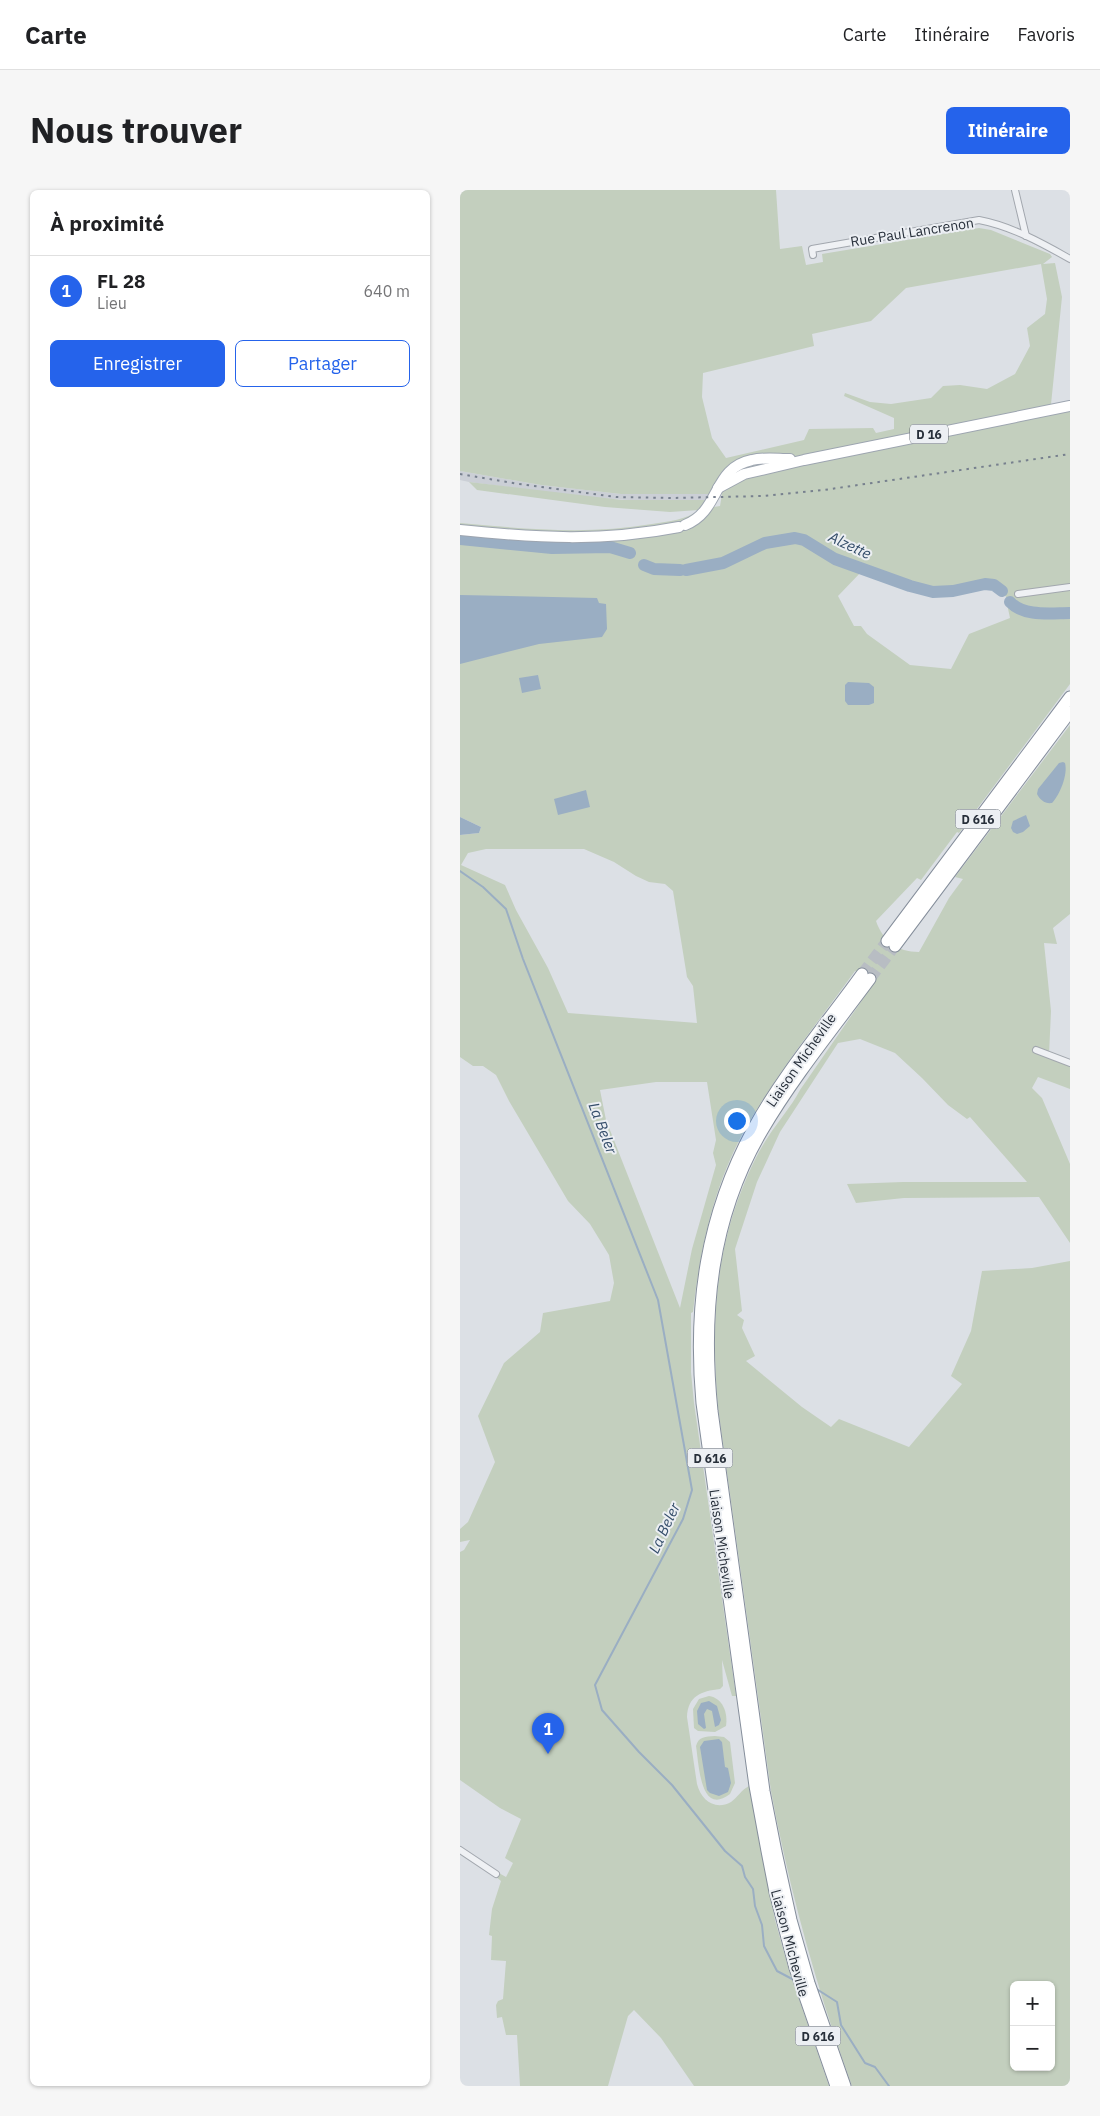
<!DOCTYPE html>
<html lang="fr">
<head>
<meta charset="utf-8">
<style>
	:root { --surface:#fff; --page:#f6f6f6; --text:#202124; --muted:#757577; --line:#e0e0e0; --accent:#2563eb }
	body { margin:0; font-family:"IBM Plex Sans",sans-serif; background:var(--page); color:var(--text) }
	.controls { position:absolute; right:15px; bottom:15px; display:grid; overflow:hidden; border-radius:8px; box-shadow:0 1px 4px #0004 }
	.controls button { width:45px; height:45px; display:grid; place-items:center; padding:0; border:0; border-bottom:1px solid var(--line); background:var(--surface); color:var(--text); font:25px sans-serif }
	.you { position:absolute; left:276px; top:930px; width:18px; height:18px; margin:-12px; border:4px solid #fff; border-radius:50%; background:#1a73e8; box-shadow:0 0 0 8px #1a73e833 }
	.badge { display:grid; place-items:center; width:32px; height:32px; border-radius:50%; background:var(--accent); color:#fff; font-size:16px; font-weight:700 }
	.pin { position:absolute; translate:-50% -41px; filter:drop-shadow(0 1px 2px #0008) }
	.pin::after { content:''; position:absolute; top:26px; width:18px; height:15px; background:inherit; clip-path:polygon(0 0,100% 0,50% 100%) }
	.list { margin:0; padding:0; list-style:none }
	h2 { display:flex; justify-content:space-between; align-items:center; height:65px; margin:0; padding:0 20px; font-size:21px }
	h2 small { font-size:16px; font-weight:400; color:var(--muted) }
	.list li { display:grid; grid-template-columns:32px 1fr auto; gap:15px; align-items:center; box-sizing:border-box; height:70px; padding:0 20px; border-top:1px solid var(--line) }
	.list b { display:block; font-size:19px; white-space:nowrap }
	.list p { margin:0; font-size:16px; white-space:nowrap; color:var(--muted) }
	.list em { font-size:16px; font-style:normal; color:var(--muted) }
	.actions { display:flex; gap:10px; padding:15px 20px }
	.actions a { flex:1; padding:11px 0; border:1px solid var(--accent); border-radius:8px; text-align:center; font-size:18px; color:var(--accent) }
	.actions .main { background:var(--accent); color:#fff }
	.map { position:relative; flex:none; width:610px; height:1896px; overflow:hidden; border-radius:8px }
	header { display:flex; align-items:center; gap:30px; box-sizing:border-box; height:70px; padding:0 25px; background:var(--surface); border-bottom:1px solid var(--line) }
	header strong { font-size:24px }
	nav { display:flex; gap:28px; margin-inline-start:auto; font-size:18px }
	.intro { display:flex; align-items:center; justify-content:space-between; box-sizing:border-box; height:120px; padding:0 30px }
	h1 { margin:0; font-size:35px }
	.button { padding:12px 22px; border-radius:8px; background:var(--accent); color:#fff; font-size:18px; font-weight:700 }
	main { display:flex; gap:30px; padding:0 30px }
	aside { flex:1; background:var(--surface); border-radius:8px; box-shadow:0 1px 4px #0004 }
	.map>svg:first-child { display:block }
</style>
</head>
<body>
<header>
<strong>Carte</strong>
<nav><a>Carte</a><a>Itinéraire</a><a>Favoris</a></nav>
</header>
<div class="intro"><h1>Nous trouver</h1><a class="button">Itinéraire</a></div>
<main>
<aside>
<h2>À proximité<small></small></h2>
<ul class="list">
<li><span class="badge">1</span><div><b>FL 28</b><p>Lieu</p></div><em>640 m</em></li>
</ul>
<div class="actions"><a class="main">Enregistrer</a><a>Partager</a></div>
</aside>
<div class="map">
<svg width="610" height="1896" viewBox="0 0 610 1896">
	<rect width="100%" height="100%" fill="#dce0e5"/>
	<polygon fill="#cbcfd6" points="0,281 81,295 161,304 249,304 245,310 186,311 133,308 9,292 0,290"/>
	<g fill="#c3cfbe" fill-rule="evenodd">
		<path d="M0 0H316L320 59 342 56 346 75 363 72 362 64 519 38 531 40 590 64 592 67 583 74 595 73 602 107 590 224 610 221V494L499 643 497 642 461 690 457 688 416 731C423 751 437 762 459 762L489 708 503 689 495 687 610 535V724L593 738 597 754 584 753 591 821 589 865 610 873V899L578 887 572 898 582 908 610 974V1053L579 1007 444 1008 396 1013 387 994 443 992H567L510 927 507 929 488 915 462 888 435 863 400 849 378 853 320 942 297 992 275 1059 282 1121 277 1125 284 1130 282 1138 295 1166 286 1171 342 1217 371 1237 379 1229 449 1257 502 1194 491 1186 511 1141 522 1081 572 1078 610 1071V1896H392C357 1799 330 1703 311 1601L258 1217C251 1136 254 1063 287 987 293 973 300 959 308 947 319 930 331 917 340 900L414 793 407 786 395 781C359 831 319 880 288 934 255 991 240 1057 233 1122L231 1123V1182L234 1213 276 1506H272L262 1470 263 1496 260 1499C241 1501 228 1506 227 1527L237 1594C241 1610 255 1621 271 1612 278 1607 281 1600 289 1596L315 1730 329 1780 369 1896H234L201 1848 174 1820 168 1826 148 1896H60L57 1845H46L42 1827 37 1828 36 1815 38 1811 43 1809 46 1771 31 1770 32 1746 29 1745 32 1719 41 1691 35 1686 37 1682 46 1687 53 1673 45 1668 61 1629 40 1618 0 1590V1362L4 1360 10 1350 0 1352V1339L8 1332 35 1272 18 1226 44 1173 80 1142 83 1123 150 1111 154 1093 149 1065 130 1034 108 1011 49 911 36 885 23 876H13L0 867V645L19 643 21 637 0 627V333C65 339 128 345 192 334 209 331 226 330 239 320L210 322 145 317 17 300 9 292 162 310H245L241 319 260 316 262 304H161L81 295 0 281ZM581 74 587 109 585 124 567 138 570 156 555 184 527 199 500 195 483 196 471 208 431 214 410 212 385 203 384 206 434 228V239L416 243 413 238 349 239 344 250 266 268 252 248 242 207 243 183 354 156 352 144 411 131 446 98ZM403 380C431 390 462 405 492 401 505 399 522 390 534 395 541 398 545 406 550 412L547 414 550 428 509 444 491 479 450 475 407 444 401 436H394L378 406ZM26 659H124L154 672 176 686 189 692 205 694 213 701 227 787 233 796 237 833 108 823 88 778 56 720 45 695 1 675 8 663ZM196 892H247L256 950 253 963 256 975 232 1059 220 1118 146 930 140 900ZM554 1795H591V1877H554Z"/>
		<path d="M249 1506C263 1508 268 1523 266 1536L255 1542 238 1541 234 1538 233 1519 239 1509Z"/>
		<path d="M255 1546 264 1547 270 1552 275 1593 270 1604C240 1627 239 1574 236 1556 239 1546 245 1547 255 1546Z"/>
	</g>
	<g fill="#9aaec3">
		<polygon points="0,405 137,408 139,413 146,414 147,439 142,447 79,454 0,474"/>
		<polygon points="78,485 81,499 62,503 59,488"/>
		<polygon points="388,492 409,493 414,497 414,513 409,515 388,515 385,511 385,495"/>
		<path d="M603 572 605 573C608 585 600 604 592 613 585 614 580 610 577 604L578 599 599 573Z"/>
		<polygon points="126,600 130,617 98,625 94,609"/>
		<polygon points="566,625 570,636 563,642 557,644 553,642 551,638 553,631"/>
		<polygon points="0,627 21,637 19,643 0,645"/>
		<polygon points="249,1511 257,1516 261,1530 259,1535 255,1537 252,1521 247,1519 244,1524 246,1538 244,1539 238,1534 237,1521 241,1513"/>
		<polygon points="259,1549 262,1552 265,1577 268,1578 271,1593 268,1602 259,1606 250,1603 247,1600 240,1557 244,1551"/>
	</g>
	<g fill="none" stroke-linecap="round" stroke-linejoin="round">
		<g stroke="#9aaec3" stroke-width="2">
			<polyline points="0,681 23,697 46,719 63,769 198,1110 232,1300 223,1329 135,1495 142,1520 179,1562 212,1595 265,1661 282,1676 285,1687 293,1699 295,1716 302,1735 304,1756 317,1781 334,1790"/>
			<polyline points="355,1798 377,1812 381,1835 405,1873 415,1877 429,1896"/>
		</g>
		<g stroke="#9aaec3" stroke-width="12">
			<polyline points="0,349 92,358 150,357 170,363"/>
			<polyline points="184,375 194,379 220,380"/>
			<polyline points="226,380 263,373 305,353 335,348 344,350 375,369 450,396 473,402 493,401 525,394 534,395 542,401"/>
			<path d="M550 412C564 427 591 423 610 423"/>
		</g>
		<g stroke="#b8bdc3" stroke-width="11" stroke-dasharray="11 5.5" stroke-linecap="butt">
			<polyline points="402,784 427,751"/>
			<polyline points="410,789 435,756"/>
		</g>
		<g stroke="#a2a7ae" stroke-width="8">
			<g id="street">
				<polyline points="555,0 566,46"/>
				<path d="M353 65 352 59 519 30C551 36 582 53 610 69"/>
				<polyline points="558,404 610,397"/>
				<polyline points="576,860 610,873"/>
				<polyline points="0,1660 36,1684"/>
			</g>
		</g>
		<g stroke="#9da5b0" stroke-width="12">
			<g id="primary">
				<polyline points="258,298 284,284 344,270 610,216"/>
				<path d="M225 335C261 321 252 278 292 270 304 267 318 269 330 269"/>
				<path d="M0 340C78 348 142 352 219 337"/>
			</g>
		</g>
		<g stroke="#858e9b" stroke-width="13">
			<g id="highway">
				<polyline points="427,751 610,507"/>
				<polyline points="435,756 610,522"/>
				<path d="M376 1896 335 1778 315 1702 307 1661 295 1596 242 1213C233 1115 246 1026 293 939 323 884 366 834 402 784"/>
				<path d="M385 1896 349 1793 331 1730 316 1662 304 1601 252 1221C242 1123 251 1028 302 941 333 888 373 839 410 789"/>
			</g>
		</g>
		<use href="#street" stroke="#eff1f4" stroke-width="6"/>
		<use href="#primary" stroke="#fff" stroke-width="10"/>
		<use href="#highway" stroke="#fff" stroke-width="11"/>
		<polyline stroke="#77808e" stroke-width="2" stroke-dasharray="2.5 5" stroke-linecap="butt" points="0,284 59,294 156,307 211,308 304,306 364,300 610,264"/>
	</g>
	<g text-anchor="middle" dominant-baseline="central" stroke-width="4" stroke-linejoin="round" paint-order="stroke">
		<g fill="#eceff3" stroke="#626972" stroke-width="1">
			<rect x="450" y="234.5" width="38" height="19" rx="4"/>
			<rect x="495.5" y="619.5" width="45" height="19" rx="4"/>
			<rect x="227.5" y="1258.5" width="45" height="19" rx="4"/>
			<rect x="335.5" y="1836.5" width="45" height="19" rx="4"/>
		</g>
		<g font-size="12" font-weight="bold" fill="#272f3a">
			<text x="469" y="244">D 16</text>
			<text x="518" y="629">D 616</text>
			<text x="250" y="1268">D 616</text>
			<text x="358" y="1846">D 616</text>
		</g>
		<g font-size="14" fill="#272f3a" stroke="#eceff3">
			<text transform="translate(452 42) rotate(-9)">Rue Paul Lancrenon</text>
			<text transform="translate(341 870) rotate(-55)">Liaison Micheville</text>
			<text transform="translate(262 1354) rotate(82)">Liaison Micheville</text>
			<text transform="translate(330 1753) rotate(75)">Liaison Micheville</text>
		</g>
		<g font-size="15" font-style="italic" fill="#354e6b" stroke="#eceff3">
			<text transform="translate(390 355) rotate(25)">Alzette</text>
			<text transform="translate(143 938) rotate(69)">La Beler</text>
			<text transform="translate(204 1338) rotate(-65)">La Beler</text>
		</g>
	</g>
</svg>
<div class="controls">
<button>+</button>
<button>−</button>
</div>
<div class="you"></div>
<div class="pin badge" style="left:88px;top:1564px">1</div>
</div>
</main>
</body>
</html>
